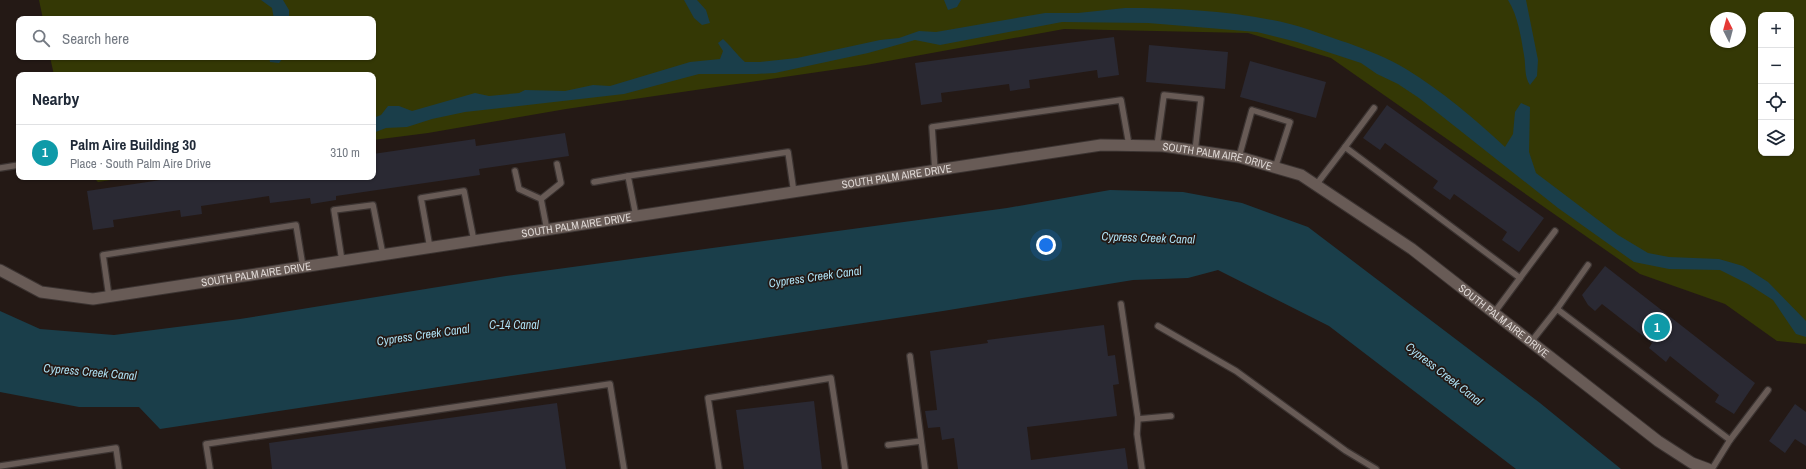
<!DOCTYPE html>
<html lang="en">
<head>
<meta charset="utf-8">
<style>
	:root { --surface:#fff; --page:#f6f6f7; --text:#1f2937; --muted:#747a83; --line:#e0e1e3; --accent:#21766d }
	body { margin:0; font-family:"Archivo Narrow",sans-serif; background:var(--page); color:var(--text) }
	.controls { position:absolute; right:12px; top:12px; display:grid; overflow:hidden; border-radius:8px; box-shadow:0 1px 3px #0004 }
	.controls button { width:36px; height:36px; display:grid; place-items:center; padding:0; border:0; border-bottom:1px solid var(--line); background:var(--surface); color:var(--text); font:20px sans-serif }
	.compass { position:absolute; left:1710px; top:12px; width:36px; height:36px; border-radius:50%; background:var(--surface); box-shadow:0 1px 3px #0004; rotate:354deg }
	.you { position:absolute; left:1046px; top:245px; width:14px; height:14px; margin:-10px; border:3px solid #fff; border-radius:50%; background:#1a73e8; box-shadow:0 0 0 6px #1a73e833 }
	.badge { display:grid; place-items:center; width:26px; height:26px; border-radius:50%; background:var(--accent); color:#fff; font-size:13px; font-weight:700 }
	.pin { position:absolute; translate:-50% -50%; border:2px solid #fff; box-shadow:0 1px 4px #0006 }
	.list { margin:0; padding:0; list-style:none }
	h2 { display:flex; justify-content:space-between; align-items:center; height:52px; margin:0; padding:0 16px; font-size:17px }
	h2 small { font-size:13px; font-weight:400; color:var(--muted) }
	.list li { display:grid; grid-template-columns:26px 1fr auto; gap:12px; align-items:center; box-sizing:border-box; height:56px; padding:0 16px; border-top:1px solid var(--line) }
	.list b { display:block; font-size:15px; white-space:nowrap }
	.list p { margin:0; font-size:13px; white-space:nowrap; color:var(--muted) }
	.list em { font-size:13px; font-style:normal; color:var(--muted) }
	.icon { flex:none; width:22px; height:22px; fill:none; stroke:currentColor; stroke-width:2; stroke-linecap:round; stroke-linejoin:round }
	.map { position:relative; flex:none; width:1806px; height:469px; overflow:hidden }
	.search { position:absolute; background:var(--surface); box-shadow:0 1px 3px #0004; left:16px; top:16px; width:360px; height:44px; display:flex; align-items:center; gap:10px; box-sizing:border-box; padding:0 14px; border-radius:8px; color:var(--muted); font-size:15px }
	.panel { position:absolute; background:var(--surface); box-shadow:0 1px 3px #0004; left:16px; top:72px; width:360px; height:108px; border-radius:8px }
	.map>svg:first-child { display:block }
</style>
</head>
<body>
<div class="map">
<svg width="1806" height="469" viewBox="0 0 1806 469">
	<rect width="100%" height="100%" fill="#241915"/>
	<g fill="#343805" fill-rule="evenodd">
		<path d="M39 0H1806V344L1777 341 1725 304 1640 274 1331 58 1248 33 1064 29 866 65 566 109 428 133 373 140V75H54L50 57H373V19H43ZM1761 15H1791V153H1761ZM1716 18H1740V42H1716Z"/>
		<polygon points="93,177 130,177 98,182"/>
	</g>
	<g fill="#1a3e4a">
		<polygon points="261,0 283,0 289,10 289,19 274,19 272,8"/>
		<polygon points="684,0 697,0 706,10 710,23 702,25 694,18"/>
		<polygon points="944,0 961,0 957,7 948,10"/>
		<path d="M1508 0H1526L1538 60 1537 76 1530 85C1524 77 1526 65 1524 55 1521 37 1518 16 1508 0Z"/>
		<path d="M1125 8C1179 8 1238 11 1290 24 1310 29 1329 37 1348 43 1367 50 1388 58 1406 69 1442 91 1474 118 1505 147L1513 134 1515 112 1521 103 1530 107 1529 152 1536 173 1618 235 1648 253 1669 257 1719 259 1743 266 1768 282 1806 321V337L1796 334 1773 300 1748 284 1720 270 1669 269 1634 262 1558 208 1419 98 1398 84 1377 74 1361 63 1297 42 1257 32 1148 23 1062 22 940 45 915 40 868 53 775 73 756 74H699L624 94 465 112 432 119 407 127 386 128 373 133V118L381 115 388 106H399L412 111 475 93 489 96 519 93 525 90 565 91 593 85 610 86 690 62 720 59 723 51 718 43 723 39C731 46 736 54 745 62H760L797 58 880 40 899 38 919 31 936 32 1045 13H1078Z"/>
		<polygon points="269,57 284,57 279,63 270,62"/>
		<polygon points="1110,190 1183,192 1242,203 1308,227 1540,403 1621,469 1516,469 1329,326 1218,270 1188,278 1133,280 943,311 160,429 139,407 79,407 0,392 0,311 40,329 114,335 240,319 506,276 1007,208"/>
	</g>
	<g fill="#2a2933">
		<polygon points="1114,37 1119,75 1098,78 1097,70 1029,80 1030,88 1010,91 1009,84 941,93 942,102 921,105 915,63"/>
		<polygon points="1149,45 1228,52 1225,89 1146,82"/>
		<polygon points="1250,61 1326,82 1316,118 1240,97"/>
		<polygon points="1387,105 1544,218 1519,252 1502,240 1507,232 1454,194 1450,200 1433,188 1438,181 1385,143 1380,150 1363,138"/>
		<polygon points="565,133 569,156 479,169 480,175 336,196 336,200 311,204 310,198 270,203 269,196 201,206 202,214 181,217 180,210 113,220 114,227 93,230 87,191 181,177 373,177 373,154 475,139 476,146"/>
		<polygon points="1605,266 1755,383 1734,414 1715,402 1719,395 1670,356 1666,362 1649,348 1652,343 1602,304 1595,311 1588,305 1582,295"/>
		<polygon points="1104,325 1108,356 1115,355 1119,384 1113,385 1117,416 1027,427 1031,460 1125,448 1128,469 958,469 954,438 942,440 940,427 928,428 925,411 937,410 930,351 988,343 987,340"/>
		<polygon points="814,401 822,469 744,469 736,410"/>
		<polygon points="557,403 566,469 272,469 269,443"/>
		<polygon points="1795,404 1806,412 1806,446 1795,439 1785,453 1769,441"/>
	</g>
	<g fill="none" stroke-linecap="round" stroke-linejoin="round">
		<g stroke="#3b3331" stroke-width="8">
			<g id="service">
				<polyline points="1157,146 1164,95 1201,99 1195,151"/>
				<polyline points="1345,147 1374,108"/>
				<polyline points="1239,157 1252,110 1290,122 1275,168"/>
				<polyline points="0,168 19,165"/>
				<polyline points="515,171 519,189 541,199 547,230"/>
				<polyline points="935,171 932,127 1121,100 1129,145"/>
				<polyline points="594,182 628,176"/>
				<polyline points="1316,185 1345,147 1520,278 1494,313"/>
				<polyline points="541,199 561,183 557,164"/>
				<polyline points="636,216 628,176 788,152 794,193"/>
				<polyline points="430,248 421,198 464,191 474,241"/>
				<polyline points="342,261 334,210 373,205 383,255"/>
				<polyline points="1520,278 1555,231"/>
				<polyline points="109,297 103,255 296,225 303,267"/>
				<polyline points="1121,304 1138,419 1171,416"/>
				<polyline points="1557,309 1588,265"/>
				<polyline points="1158,326 1236,371 1346,451 1376,469"/>
				<polyline points="1531,342 1557,309 1730,440 1712,469"/>
				<polyline points="910,356 925,469"/>
				<polyline points="1138,419 1137,434 1142,469"/>
				<polyline points="1730,440 1768,390"/>
				<polyline points="888,445 921,441"/>
				<polyline points="0,466 116,448 119,469"/>
				<polyline points="210,469 206,444 610,384 624,469"/>
				<polyline points="719,469 708,398 831,378 845,469"/>
			</g>
		</g>
		<g stroke="#3b3331" stroke-width="13">
			<g id="minor">
				<path id="s1" d="M0 270 41 292 93 299 1101 145 1163 146 1239 157 1301 175 1412 249 1658 441 1692 463 1708 469"/>
			</g>
		</g>
		<use href="#service" stroke="#685b56" stroke-width="5.5"/>
		<use href="#minor" stroke="#685b56" stroke-width="11"/>
	</g>
	<g text-anchor="middle" dominant-baseline="central" stroke-width="3.5" stroke-linejoin="round" paint-order="stroke">
		<g font-size="11" fill="#ded7d4" stroke="#241915">
			<text stroke="none"><textPath href="#s1" startOffset="1236">SOUTH PALM AIRE DRIVE</textPath></text>
			<text stroke="none"><textPath href="#s1" startOffset="912">SOUTH PALM AIRE DRIVE</textPath></text>
			<text stroke="none"><textPath href="#s1" startOffset="588">SOUTH PALM AIRE DRIVE</textPath></text>
			<text stroke="none"><textPath href="#s1" startOffset="264">SOUTH PALM AIRE DRIVE</textPath></text>
			<text stroke="none"><textPath href="#s1" startOffset="1572">SOUTH PALM AIRE DRIVE</textPath></text>
		</g>
		<g font-size="12" font-style="italic" fill="#acdff2" stroke="#241915">
			<text transform="translate(1148 238) rotate(2)">Cypress Creek Canal</text>
			<text transform="translate(815 277) rotate(-8)">Cypress Creek Canal</text>
			<text x="514" y="325">C-14 Canal</text>
			<text transform="translate(423 335) rotate(-8)">Cypress Creek Canal</text>
			<text transform="translate(90 372) rotate(5)">Cypress Creek Canal</text>
			<text transform="translate(1444 374) rotate(38)">Cypress Creek Canal</text>
		</g>
	</g>
</svg>
<div class="controls">
<button>+</button>
<button>−</button>
<button><svg class="icon" aria-label="locate" viewBox="0 0 24 24"><circle cx="12" cy="12" r="6"/><path d="M12 2v4M12 18v4M2 12h4M18 12h4"/></svg></button>
<button><svg class="icon" aria-label="layers" viewBox="0 0 24 24"><path d="M12 4l9 5-9 5-9-5zM3 14l9 5 9-5"/></svg></button>
</div>
<svg class="compass" viewBox="-18 -18 36 36"><path d="M0-13l5 13h-10z" fill="#e53935"/><path d="M0 13l5-13h-10z" fill="#747a83"/></svg>
<div class="you"></div>
<div class="pin badge" style="left:1657px;top:327px;background:#0f9aa8">1</div>
<div class="search"><svg class="icon" aria-label="search" viewBox="0 0 24 24"><circle cx="10" cy="10" r="6"/><path d="M15 15l6 6"/></svg>Search here</div>
<section class="panel">
<h2>Nearby<small></small></h2>
<ul class="list">
<li><span class="badge" style="background:#0f9aa8">1</span><div><b>Palm Aire Building 30</b><p>Place · South Palm Aire Drive</p></div><em>310 m</em></li>
</ul>
</section>
</div>
</body>
</html>
